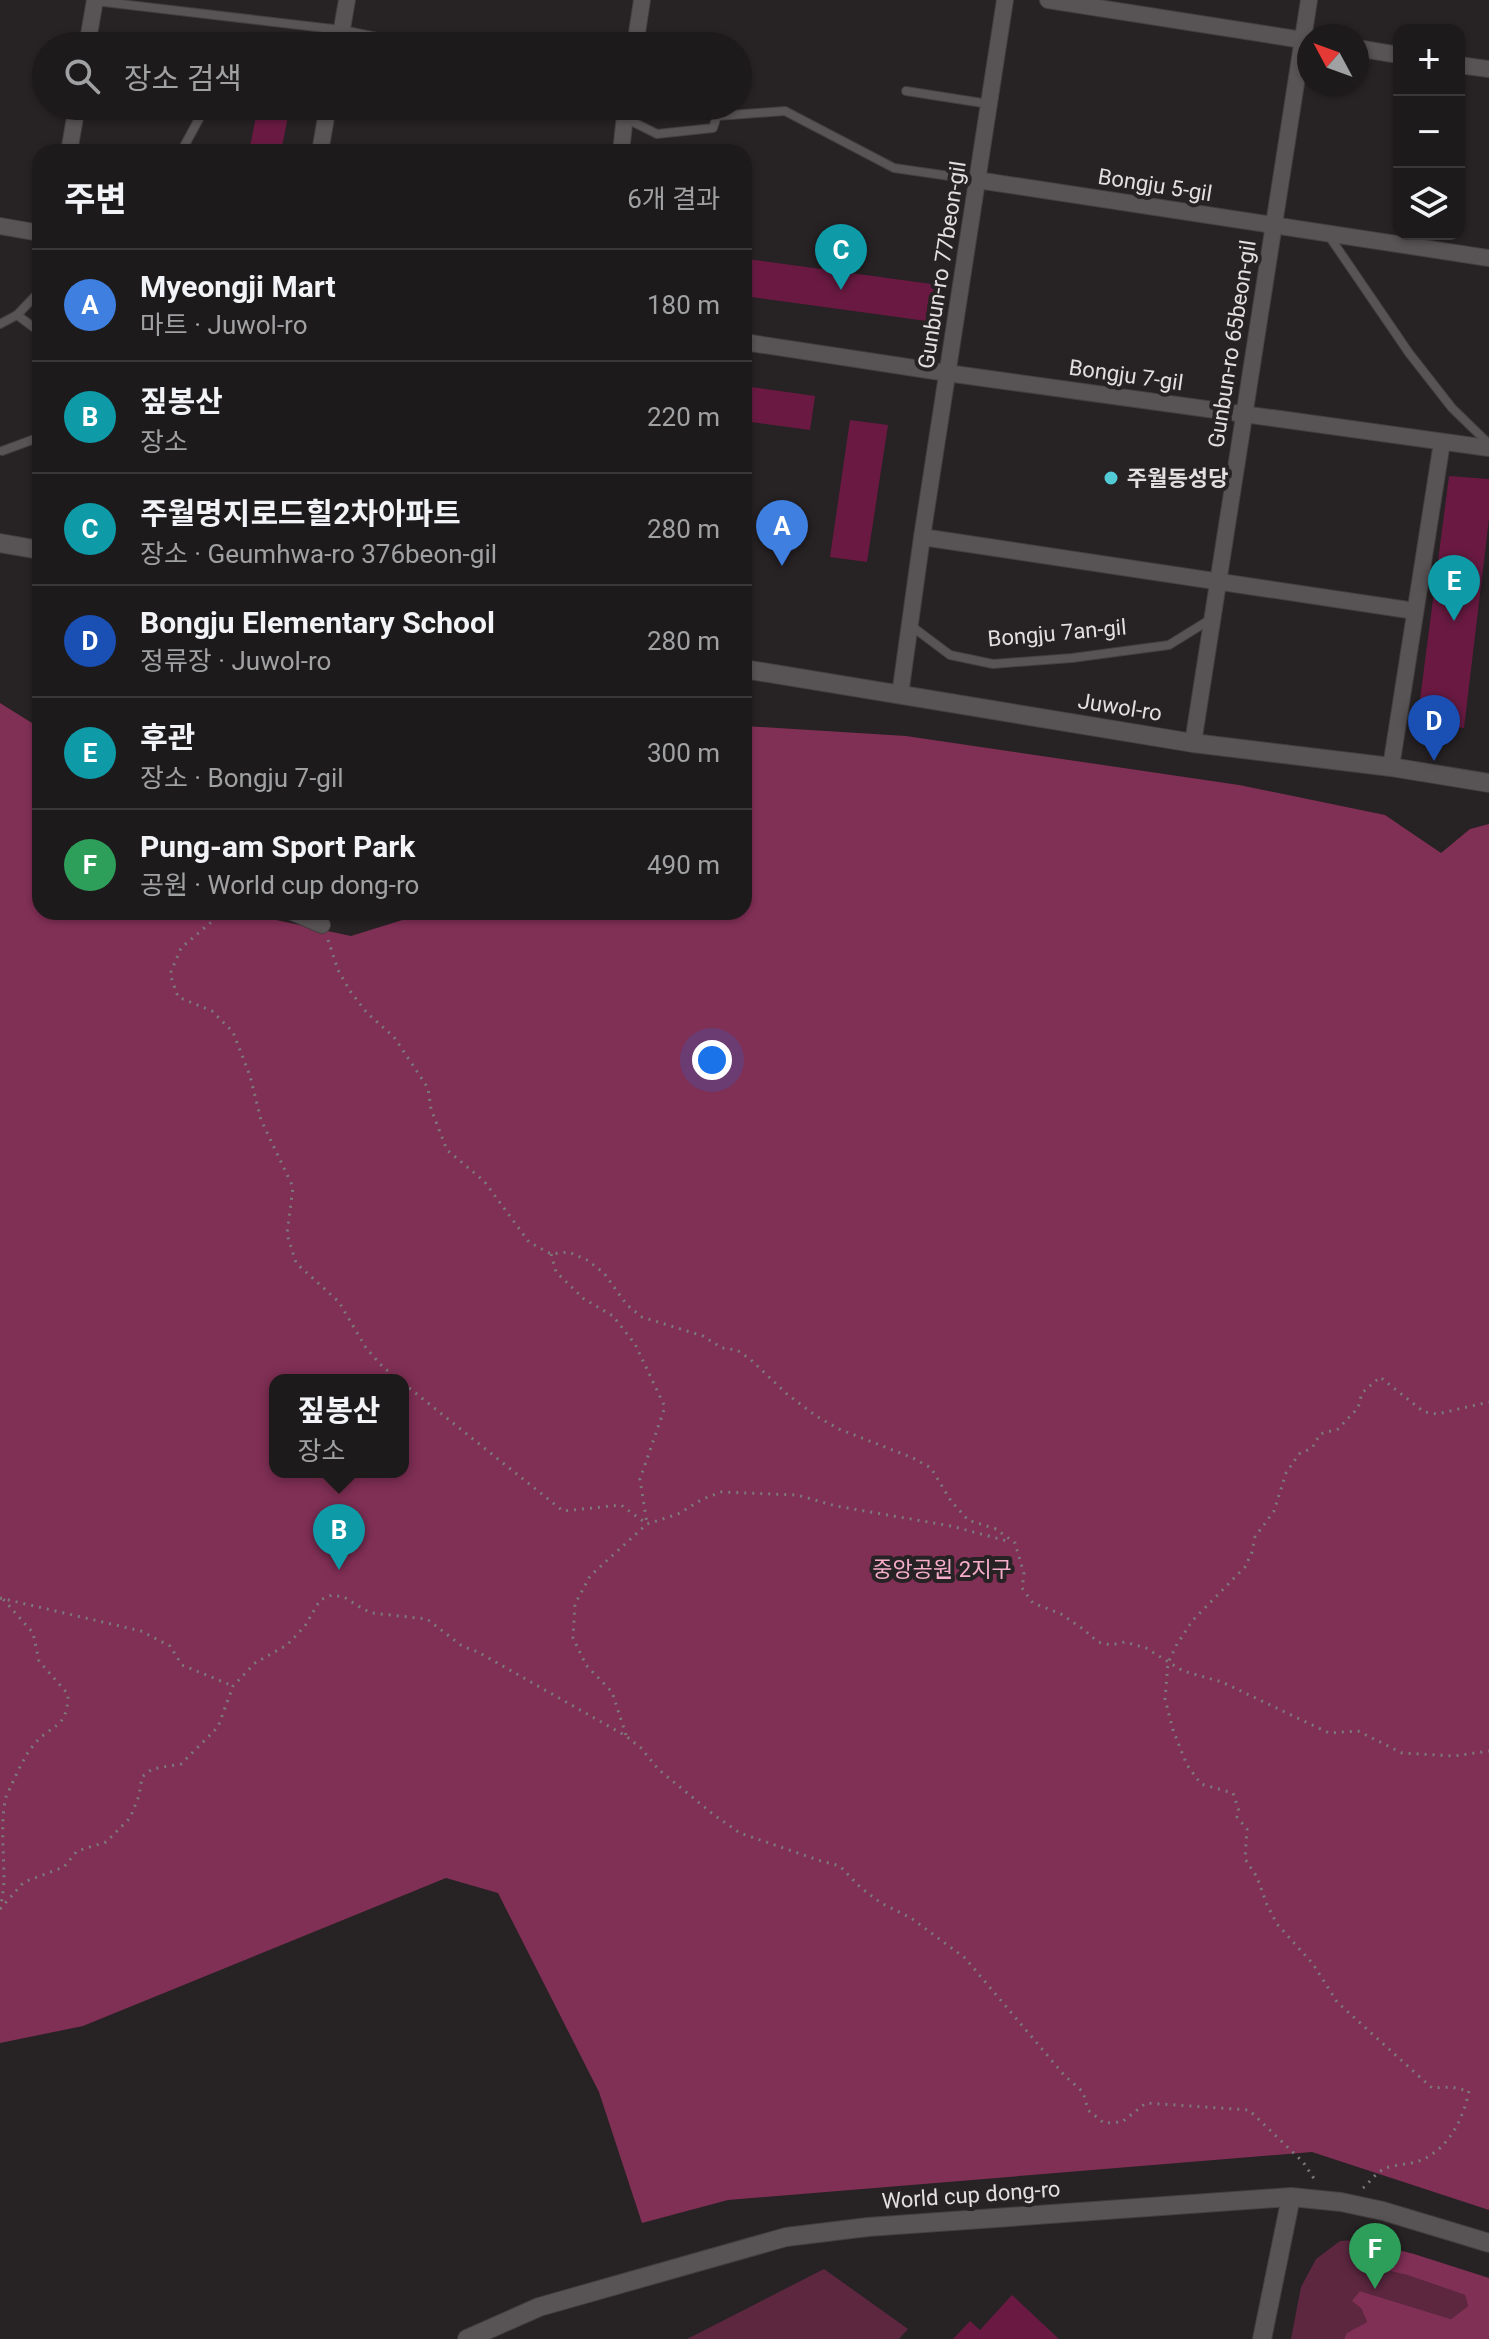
<!DOCTYPE html>
<html lang="ko">
<head>
<meta charset="utf-8">
<style>
	:root { --surface:#1d1a1b; --page:#2a2728; --text:#f1f3f6; --muted:#a0a1a3; --line:#3b383a; --accent:#1a73e8 }
	body { margin:0; font-family:Roboto,"Noto Sans KR",sans-serif; background:var(--page); color:var(--text) }
	.controls { position:absolute; right:24px; top:24px; display:grid; overflow:hidden; border-radius:16px; box-shadow:0 2px 6px #0004 }
	.controls button { width:72px; height:72px; display:grid; place-items:center; padding:0; border:0; border-bottom:2px solid var(--line); background:var(--surface); color:var(--text); font:40px sans-serif }
	.compass { position:absolute; left:1297px; top:24px; width:72px; height:72px; border-radius:50%; background:var(--surface); box-shadow:0 2px 6px #0004; rotate:311deg }
	.you { position:absolute; left:712px; top:1060px; width:28px; height:28px; margin:-20px; border:6px solid #fff; border-radius:50%; background:#1a73e8; box-shadow:0 0 0 12px #1a73e833 }
	.badge { display:grid; place-items:center; width:52px; height:52px; border-radius:50%; background:var(--accent); color:#fff; font-size:26px; font-weight:700 }
	.pin { position:absolute; translate:-50% -66px; filter:drop-shadow(0 2px 4px #0008) }
	.pin::after { content:''; position:absolute; top:42px; width:28px; height:24px; background:inherit; clip-path:polygon(0 0,100% 0,50% 100%) }
	.popup { position:absolute; left:269px; top:1374px; width:140px; height:104px; box-sizing:border-box; display:grid; place-content:center; border-radius:16px; background:var(--surface); filter:drop-shadow(0 2px 6px #0005); font-size:26px; white-space:nowrap; color:var(--muted) }
	.popup b { font-size:30px; color:var(--text) }
	.popup::after { content:''; position:absolute; left:50%; top:100%; margin-left:-16px; border:16px solid transparent; border-top-color:var(--surface) }
	.list { margin:0; padding:0; list-style:none }
	h2 { display:flex; justify-content:space-between; align-items:center; height:104px; margin:0; padding:0 32px; font-size:34px }
	h2 small { font-size:26px; font-weight:400; color:var(--muted) }
	.list li { display:grid; grid-template-columns:52px 1fr auto; gap:24px; align-items:center; box-sizing:border-box; height:112px; padding:0 32px; border-top:2px solid var(--line) }
	.list b { display:block; font-size:30px; white-space:nowrap }
	.list p { margin:0; font-size:26px; white-space:nowrap; color:var(--muted) }
	.list em { font-size:26px; font-style:normal; color:var(--muted) }
	.icon { flex:none; width:44px; height:44px; fill:none; stroke:currentColor; stroke-width:2; stroke-linecap:round; stroke-linejoin:round }
	.map { position:relative; flex:none; width:1489px; height:2339px; overflow:hidden }
	.search { position:absolute; background:var(--surface); box-shadow:0 2px 6px #0004; left:32px; top:32px; width:720px; height:88px; display:flex; align-items:center; gap:20px; box-sizing:border-box; padding:0 28px; border-radius:44px; color:var(--muted); font-size:30px }
	.panel { position:absolute; background:var(--surface); box-shadow:0 2px 6px #0004; left:32px; top:144px; width:720px; height:776px; border-radius:24px }
	.map>svg:first-child { display:block }
</style>
</head>
<body>
<div class="map">
<svg width="1489" height="2339" viewBox="0 0 1489 2339">
	<rect width="100%" height="100%" fill="#272224"/>
	<g fill="#5d2740">
		<polygon points="1359,2240 1356,2252 1385,2270 1407,2275 1465,2295 1468,2306 1451,2319 1360,2291 1361,2308 1367,2322 1348,2333 1344,2339 1291,2339 1301,2287 1316,2259 1340,2241"/>
		<polygon points="824,2269 908,2329 899,2339 687,2339"/>
	</g>
	<g fill="#802f55" fill-rule="evenodd">
		<path d="M0 703 40 728V912H239L351 936 428 912H744V726L906 736 1239 785 1385 815 1441 853 1470 829 1489 824V2210L1312 2152 728 2200 642 2223 599 2092 498 1893 446 1878 83 2026 0 2043ZM275 1380H403V1472H275Z"/>
		<polygon points="1359,2240 1414,2254 1489,2278 1489,2339 1344,2339 1347,2333 1367,2322 1361,2308 1352,2301 1360,2291 1451,2319 1468,2306 1465,2295 1407,2275 1385,2270 1356,2252"/>
	</g>
	<g fill="#6a1a42">
		<polygon points="258,106 290,106 281,152 249,152"/>
		<polygon points="747,259 939,285 934,322 744,296"/>
		<polygon points="744,386 815,396 810,430 744,421"/>
		<polygon points="850,420 888,425 867,562 830,557"/>
		<polygon points="1449,476 1489,479 1489,519 1464,728 1417,723"/>
		<polygon points="1012,2295 1059,2339 953,2339 970,2321 980,2330"/>
	</g>
	<g fill="none" stroke-linecap="round" stroke-linejoin="round">
		<g stroke="#433e40" stroke-width="10">
			<g id="service">
				<polyline points="95,1 342,30 421,46"/>
				<polyline points="88,43 104,46"/>
				<polyline points="906,91 989,104"/>
				<polyline points="611,106 625,118 657,134 713,128 717,116 785,111 894,168 977,180"/>
				<polyline points="181,152 206,106"/>
				<polyline points="1329,236 1409,353 1452,408 1489,444"/>
				<polyline points="17,315 40,332"/>
				<polyline points="0,324 17,315 40,291"/>
				<polyline points="2,451 40,437"/>
				<polyline points="910,625 950,655 993,664 1072,658 1169,645 1211,619"/>
			</g>
		</g>
		<g stroke="#433e40" stroke-width="18">
			<g id="minor">
				<polyline points="1048,0 1309,41"/>
				<polyline points="87,46 95,0"/>
				<polyline points="339,46 347,0"/>
				<polyline points="635,46 642,0"/>
				<polyline points="1357,48 1399,55"/>
				<polyline points="1459,65 1489,69"/>
				<polyline points="69,152 77,106"/>
				<polyline points="320,152 328,106"/>
				<polyline points="621,152 626,106"/>
				<polyline points="977,180 1489,258"/>
				<polyline points="0,226 40,233"/>
				<polyline points="744,342 947,373 1489,448"/>
				<polyline points="922,537 1415,611"/>
				<polyline points="900,695 922,537 1005,0"/>
				<polyline points="1193,743 1309,0"/>
				<polyline points="1391,767 1442,442"/>
				<polyline points="292,912 322,925"/>
			</g>
		</g>
		<g stroke="#433e40" stroke-width="20">
			<g id="tertiary">
				<polyline points="0,543 40,550"/>
				<polyline points="744,669 1193,743 1391,767 1489,783"/>
				<polyline points="467,2339 539,2307 786,2237 868,2227 1291,2197 1341,2202 1383,2211 1489,2243"/>
				<polyline points="1262,2339 1291,2197"/>
			</g>
		</g>
		<g stroke="#7d797a" stroke-width="3" stroke-dasharray="2 6" stroke-linecap="butt">
			<polyline points="223,912 181,948 170,974 178,997 212,1011 233,1032 250,1076 261,1120 293,1187 287,1234 296,1263 339,1302 366,1348 382,1366 399,1380"/>
			<polyline points="328,940 338,970 350,991 367,1013 394,1037 428,1088 431,1109 447,1150 484,1181 529,1242 551,1254 569,1252 587,1260 604,1273 627,1305 642,1317 703,1336 722,1348 737,1350 750,1359 787,1394 816,1416 839,1429 913,1458 931,1468 951,1501 968,1520 996,1529 1015,1543 1024,1574 1022,1588 1033,1603 1061,1614 1083,1629 1098,1642 1111,1645 1125,1642 1146,1648 1183,1671 1222,1682 1329,1733 1358,1731 1402,1753 1454,1756 1489,1751"/>
			<polyline points="551,1254 556,1272 584,1299 613,1316 635,1344 665,1407 640,1479 647,1524"/>
			<polyline points="403,1383 563,1511 621,1505 647,1524"/>
			<polyline points="0,1598 141,1631 170,1646 182,1665 233,1686"/>
			<polyline points="626,1735 612,1692 586,1665 573,1638 575,1604 590,1576 647,1524 678,1514 701,1500 721,1492 797,1495 836,1506 951,1526 1011,1542"/>
			<polyline points="0,1909 24,1882 64,1867 77,1851 106,1842 130,1818 139,1796 142,1777 152,1769 181,1764 218,1727 233,1686 255,1663 287,1645 305,1626 320,1600 332,1595 344,1597 363,1609 372,1613 427,1619 462,1646 478,1652 626,1736 641,1748 658,1769 714,1815 740,1833 821,1861 840,1866 860,1887 881,1903 911,1918 965,1958 1064,2075 1083,2092 1088,2110 1104,2123 1122,2122 1146,2103 1249,2110 1303,2162 1315,2180"/>
			<path d="M0 1909C2 1899 4 1888 4 1878 4 1852 0 1822 6 1797 12 1784 23 1758 32 1747 50 1723 68 1731 68 1694L39 1661 33 1633 3 1599"/>
			<path d="M1363 2188C1369 2183 1375 2174 1382 2170 1392 2164 1408 2165 1419 2161 1448 2150 1463 2120 1469 2091L1451 2087 1432 2088 1337 2002 1313 1964 1277 1924 1267 1905 1257 1877 1245 1859 1247 1829 1237 1817 1239 1811 1233 1793 1201 1784 1187 1765 1173 1730 1165 1699 1168 1663 1177 1644 1193 1620 1245 1567 1252 1552 1255 1537 1274 1511 1286 1473 1299 1454 1312 1448 1320 1434 1338 1429 1358 1408 1362 1393 1380 1377 1424 1412 1437 1414 1489 1402"/>
		</g>
		<use href="#service" stroke="#585355" stroke-width="8"/>
		<use href="#minor" stroke="#585355" stroke-width="16"/>
		<use href="#tertiary" stroke="#585355" stroke-width="18"/>
	</g>
	<circle fill="#52cbd7" stroke="#272224" stroke-width="3" cx="1111" cy="478" r="8"/>
	<g text-anchor="middle" dominant-baseline="central" stroke-width="8" stroke-linejoin="round" paint-order="stroke">
		<g font-size="22" fill="#e3dfe0" stroke="#272224">
			<text transform="translate(1155 185) rotate(9)">Bongju 5-gil</text>
			<text transform="translate(942 265) rotate(-81)">Gunbun-ro 77beon-gil</text>
			<text transform="translate(1232 344) rotate(-81)">Gunbun-ro 65beon-gil</text>
			<text transform="translate(1126 375) rotate(8)">Bongju 7-gil</text>
			<text transform="translate(1057 633) rotate(-5)">Bongju 7an-gil</text>
			<text transform="translate(1120 707) rotate(9)">Juwol-ro</text>
			<text transform="translate(971 2195) rotate(-4)">World cup dong-ro</text>
		</g>
		<g font-size="22" font-weight="bold" fill="#e3dfe0" stroke="#272224" text-anchor="start">
			<text x="1127" y="478">주월동성당</text>
		</g>
		<g font-size="22" fill="#f5adc9" stroke="#272224">
			<text x="942" y="1569">중앙공원 2지구</text>
		</g>
	</g>
</svg>
<div class="controls">
<button>+</button>
<button>−</button>
<button><svg class="icon" aria-label="layers" viewBox="0 0 24 24"><path d="M12 4l9 5-9 5-9-5zM3 14l9 5 9-5"/></svg></button>
</div>
<svg class="compass" viewBox="-18 -18 36 36"><path d="M0-13l5 13h-10z" fill="#e53935"/><path d="M0 13l5-13h-10z" fill="#a0a1a3"/></svg>
<div class="you"></div>
<div class="pin badge" style="left:782px;top:566px;background:#3f7fe0">A</div>
<div class="pin badge" style="left:339px;top:1570px;background:#0f9aa8">B</div>
<div class="popup"><b>짚봉산</b>장소</div>
<div class="pin badge" style="left:841px;top:290px;background:#0f9aa8">C</div>
<div class="pin badge" style="left:1434px;top:761px;background:#1a4fb4">D</div>
<div class="pin badge" style="left:1454px;top:621px;background:#0f9aa8">E</div>
<div class="pin badge" style="left:1375px;top:2289px;background:#2e9e5b">F</div>
<div class="search"><svg class="icon" aria-label="search" viewBox="0 0 24 24"><circle cx="10" cy="10" r="6"/><path d="M15 15l6 6"/></svg>장소 검색</div>
<section class="panel">
<h2>주변<small>6개 결과</small></h2>
<ul class="list">
<li><span class="badge" style="background:#3f7fe0">A</span><div><b>Myeongji Mart</b><p>마트 · Juwol-ro</p></div><em>180 m</em></li>
<li><span class="badge" style="background:#0f9aa8">B</span><div><b>짚봉산</b><p>장소</p></div><em>220 m</em></li>
<li><span class="badge" style="background:#0f9aa8">C</span><div><b>주월명지로드힐2차아파트</b><p>장소 · Geumhwa-ro 376beon-gil</p></div><em>280 m</em></li>
<li><span class="badge" style="background:#1a4fb4">D</span><div><b>Bongju Elementary School</b><p>정류장 · Juwol-ro</p></div><em>280 m</em></li>
<li><span class="badge" style="background:#0f9aa8">E</span><div><b>후관</b><p>장소 · Bongju 7-gil</p></div><em>300 m</em></li>
<li><span class="badge" style="background:#2e9e5b">F</span><div><b>Pung-am Sport Park</b><p>공원 · World cup dong-ro</p></div><em>490 m</em></li>
</ul>
</section>
</div>
</body>
</html>
